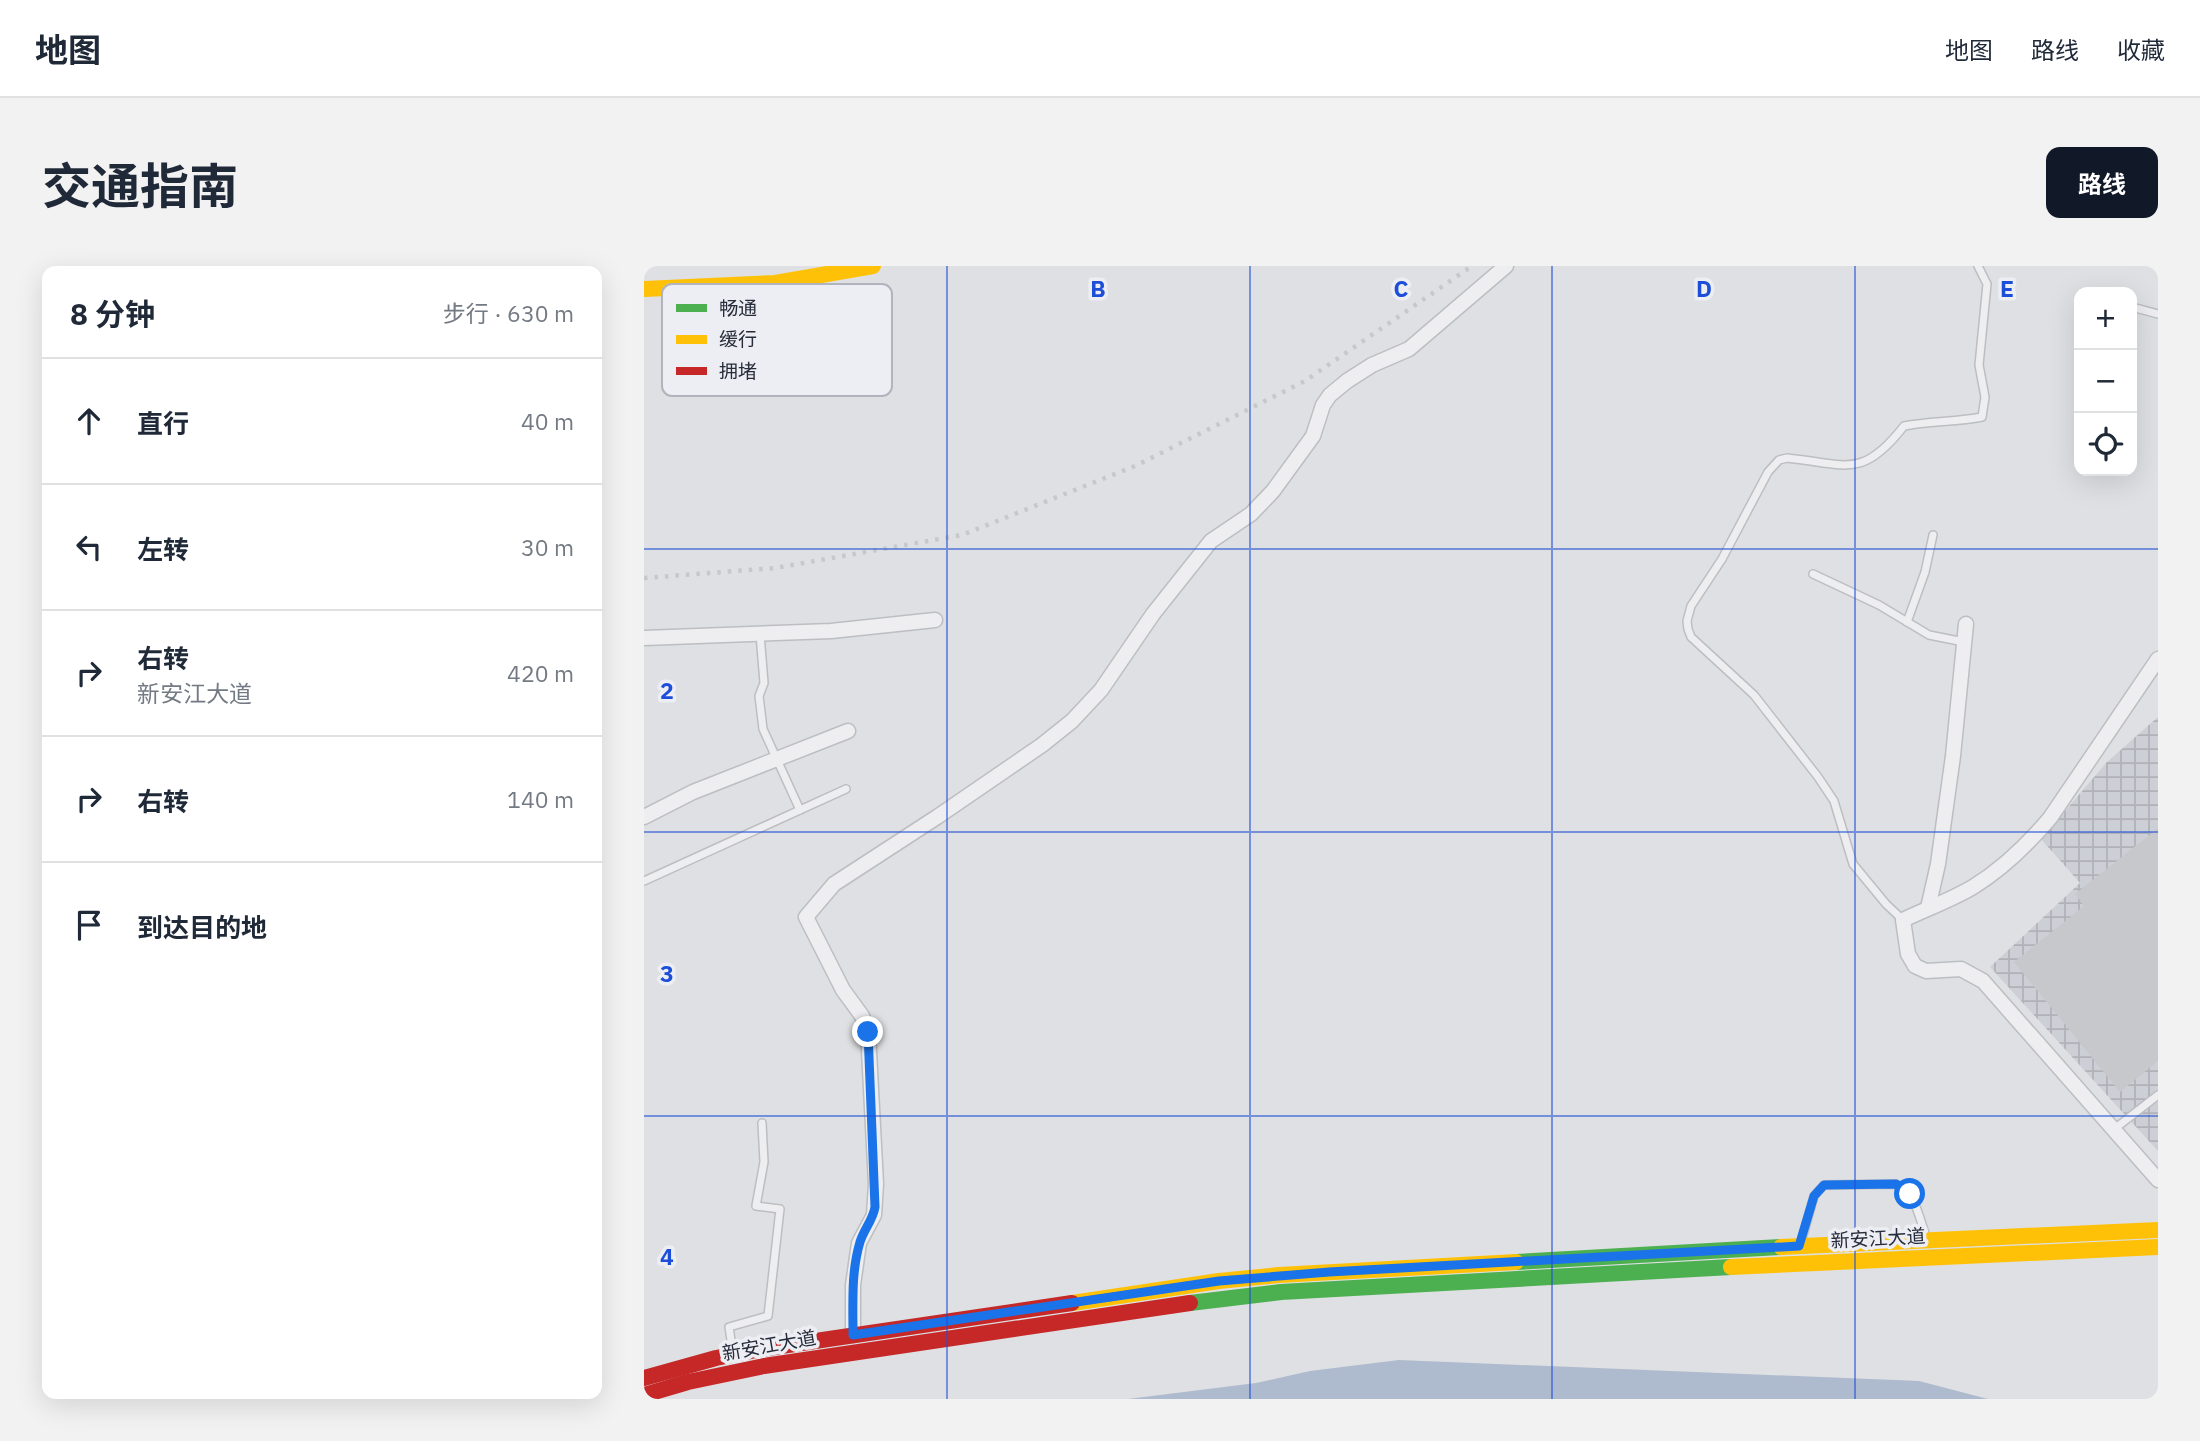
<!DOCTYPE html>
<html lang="zh">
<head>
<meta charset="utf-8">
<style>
	:root { --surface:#fff; --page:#f2f2f3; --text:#1f2937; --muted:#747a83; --line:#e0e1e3; --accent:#111827 }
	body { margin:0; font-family:"IBM Plex Sans","Noto Sans SC",sans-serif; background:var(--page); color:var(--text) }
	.controls { position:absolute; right:21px; top:21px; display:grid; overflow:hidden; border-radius:14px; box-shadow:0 7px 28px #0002 }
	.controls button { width:63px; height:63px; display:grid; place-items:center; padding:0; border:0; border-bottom:2px solid var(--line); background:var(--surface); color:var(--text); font:35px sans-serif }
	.stop { position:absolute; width:21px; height:21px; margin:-16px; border:5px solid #1a73e8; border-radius:50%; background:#fff }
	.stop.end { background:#1a73e8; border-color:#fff; box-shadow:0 2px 7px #0008 }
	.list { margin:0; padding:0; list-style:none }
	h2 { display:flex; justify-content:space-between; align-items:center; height:91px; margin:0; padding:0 28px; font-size:30px }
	h2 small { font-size:23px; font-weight:400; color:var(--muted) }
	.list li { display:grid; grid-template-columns:46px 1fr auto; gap:21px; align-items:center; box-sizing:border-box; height:126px; padding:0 28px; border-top:2px solid var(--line) }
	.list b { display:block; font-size:26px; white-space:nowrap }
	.list p { margin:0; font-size:23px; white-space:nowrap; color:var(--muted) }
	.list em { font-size:23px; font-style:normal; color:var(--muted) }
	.icon { flex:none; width:38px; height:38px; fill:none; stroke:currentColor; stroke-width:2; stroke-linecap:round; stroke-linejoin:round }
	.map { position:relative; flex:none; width:1514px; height:1133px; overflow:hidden; border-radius:14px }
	header { display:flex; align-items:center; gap:42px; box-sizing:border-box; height:98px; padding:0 35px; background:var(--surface); border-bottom:2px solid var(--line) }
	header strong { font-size:33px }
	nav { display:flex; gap:38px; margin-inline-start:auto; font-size:24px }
	.intro { display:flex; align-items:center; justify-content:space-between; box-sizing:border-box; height:168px; padding:0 42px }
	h1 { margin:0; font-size:49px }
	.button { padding:18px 32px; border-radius:14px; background:var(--accent); color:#fff; font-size:24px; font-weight:700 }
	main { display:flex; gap:42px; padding:0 42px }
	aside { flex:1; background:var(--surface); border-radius:14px; box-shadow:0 7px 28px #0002 }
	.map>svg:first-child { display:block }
</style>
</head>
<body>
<header>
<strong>地图</strong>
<nav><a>地图</a><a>路线</a><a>收藏</a></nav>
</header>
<div class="intro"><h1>交通指南</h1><a class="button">路线</a></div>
<main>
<aside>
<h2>8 分钟<small>步行 · 630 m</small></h2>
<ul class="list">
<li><svg class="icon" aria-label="ahead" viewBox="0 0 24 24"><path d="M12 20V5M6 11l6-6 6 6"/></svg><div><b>直行</b></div><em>40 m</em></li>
<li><svg class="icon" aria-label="left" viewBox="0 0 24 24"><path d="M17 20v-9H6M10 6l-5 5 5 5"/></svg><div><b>左转</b></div><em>30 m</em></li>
<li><svg class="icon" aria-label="right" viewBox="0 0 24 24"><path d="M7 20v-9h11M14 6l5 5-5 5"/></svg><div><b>右转</b><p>新安江大道</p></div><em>420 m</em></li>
<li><svg class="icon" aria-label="right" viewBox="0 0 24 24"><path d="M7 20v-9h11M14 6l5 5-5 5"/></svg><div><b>右转</b></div><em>140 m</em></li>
<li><svg class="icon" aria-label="arrive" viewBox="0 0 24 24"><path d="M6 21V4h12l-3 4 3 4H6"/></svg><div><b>到达目的地</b></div></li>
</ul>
</aside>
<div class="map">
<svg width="1514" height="1133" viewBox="0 0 1514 1133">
	<defs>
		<pattern id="industrial-grid" width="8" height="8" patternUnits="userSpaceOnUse" patternTransform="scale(1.75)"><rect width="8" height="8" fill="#cdcfd6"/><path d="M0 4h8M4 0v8" fill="none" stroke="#b0b2b8"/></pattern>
	</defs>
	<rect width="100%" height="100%" fill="#dee0e3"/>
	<polygon fill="url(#industrial-grid)" points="1514,451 1514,885 1346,701 1436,617 1397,573 1463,496"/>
	<polygon fill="#aebacd" points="755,1094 1275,1115 1344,1133 484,1133 612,1117 666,1105"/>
	<polygon fill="#c6c8cb" points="1514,562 1514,795 1476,826 1370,696 1440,640 1431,628"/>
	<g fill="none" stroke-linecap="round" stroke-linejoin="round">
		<g stroke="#bcbec1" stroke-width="10">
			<g id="lane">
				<polyline points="1488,41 1514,48"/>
				<polyline points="1169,308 1235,339 1285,369 1320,376"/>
				<polyline points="1263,356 1281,306 1289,269"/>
				<polyline points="116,368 120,417 115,430 119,463 156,544"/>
				<polyline points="0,615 202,523"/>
				<path d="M1259 654 1242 638 1209 598 1190 535 1174 511 1110 429 1047 371 1044 363 1043 355 1047 340 1078 293 1124 206 1135 194 1143 192C1202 198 1218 214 1260 160 1286 155 1312 156 1338 151L1341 131 1335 99 1343 18 1334 0"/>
				<polyline points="1469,864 1514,829"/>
				<path d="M1156 980 1170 930 1180 919 1252 918C1272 927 1275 952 1282 970"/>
				<polyline points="89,1087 85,1061 124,1050 136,943 112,940 120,896 118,857"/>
			</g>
		</g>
		<g stroke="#bcbec1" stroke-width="17">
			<g id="street">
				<polyline points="0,372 187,365 291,354"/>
				<path d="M1514 393 1406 552C1384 578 1358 603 1329 621 1307 634 1282 643 1259 654L1264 688 1271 700 1282 705 1317 703 1339 715 1514 914"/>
				<polyline points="0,551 49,526 204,465"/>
				<polyline points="1284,642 1294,598 1309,490 1322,358"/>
				<polyline points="209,1069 209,1019 215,977 230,949 232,918 224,766 218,750 199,724 162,651 190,618 293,551 398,479 428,455 457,424 509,348 567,275 607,248 629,225 669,170 679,139 686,129 703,115 728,99 765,83 862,0"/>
			</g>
		</g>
		<use href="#lane" stroke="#eeeef0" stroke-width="7"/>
		<use href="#street" stroke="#eeeef0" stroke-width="14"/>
		<g stroke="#4caf50" stroke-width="16">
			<polyline points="872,996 1137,981"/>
			<polyline points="546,1037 637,1026 1087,1001"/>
		</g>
		<g stroke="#ffc107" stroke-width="16">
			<polyline points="0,23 131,17 229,0"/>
			<polyline points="1137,981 1514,964"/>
			<polyline points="1087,1001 1514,981"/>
			<polyline points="428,1037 575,1015 635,1009 872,996"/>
		</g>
		<g stroke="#c62828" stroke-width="16">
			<polyline points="0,1112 72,1092 117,1083 428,1037"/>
			<polyline points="0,1129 44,1116 120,1100 546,1037"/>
		</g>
		<polyline stroke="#c7c8cb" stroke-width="4.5" stroke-dasharray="3.5 7" stroke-linecap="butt" points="0,312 131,302 318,269 491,200 661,115 828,0"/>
	</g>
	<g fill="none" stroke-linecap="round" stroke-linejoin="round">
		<path stroke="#1a73e8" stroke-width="9" d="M224 766 231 941C229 954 220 963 216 976 207 1006 209 1038 209 1069L575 1015 685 1006 1155 980 1170 930 1180 919 1252 918 1266 928"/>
	</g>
	<path fill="none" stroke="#1d4ed8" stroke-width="2" stroke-opacity="0.55" d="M303 0V1133M606 0V1133M908 0V1133M1211 0V1133M0 283H1514M0 566H1514M0 850H1514"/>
	<g text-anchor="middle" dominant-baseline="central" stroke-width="7" stroke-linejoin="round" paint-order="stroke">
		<g font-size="19" fill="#272c3a" stroke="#eceef3">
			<text transform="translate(1234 972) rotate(-3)">新安江大道</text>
			<text transform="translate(125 1079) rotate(-10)">新安江大道</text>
		</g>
	</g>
	<rect x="18" y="18" width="230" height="112" rx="10" fill="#eceef3" stroke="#b1b4bc" stroke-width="2"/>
	<rect x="32" y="38" width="31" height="8" fill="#4caf50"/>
	<rect x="32" y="69" width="31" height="9" fill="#ffc107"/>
	<rect x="32" y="101" width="31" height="8" fill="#c62828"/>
	<g font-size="19" fill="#272c3a">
		<text x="75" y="49">畅通</text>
		<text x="75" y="80">缓行</text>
		<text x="75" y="112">拥堵</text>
	</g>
	<g font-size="23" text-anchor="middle" font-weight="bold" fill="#1d4ed8" stroke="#eceef3" stroke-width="7" stroke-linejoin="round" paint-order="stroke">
		<text x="454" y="31">B</text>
		<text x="757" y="31">C</text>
		<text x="1060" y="31">D</text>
		<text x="1363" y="31">E</text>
		<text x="23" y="433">2</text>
		<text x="23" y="716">3</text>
		<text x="23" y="999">4</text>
	</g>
</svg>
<div class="controls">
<button>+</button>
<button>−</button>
<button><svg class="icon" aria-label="locate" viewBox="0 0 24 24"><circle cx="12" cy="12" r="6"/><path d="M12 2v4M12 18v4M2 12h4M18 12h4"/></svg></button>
</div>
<div class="stop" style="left:1266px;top:928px"></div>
<div class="stop end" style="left:224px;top:766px"></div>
</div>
</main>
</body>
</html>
